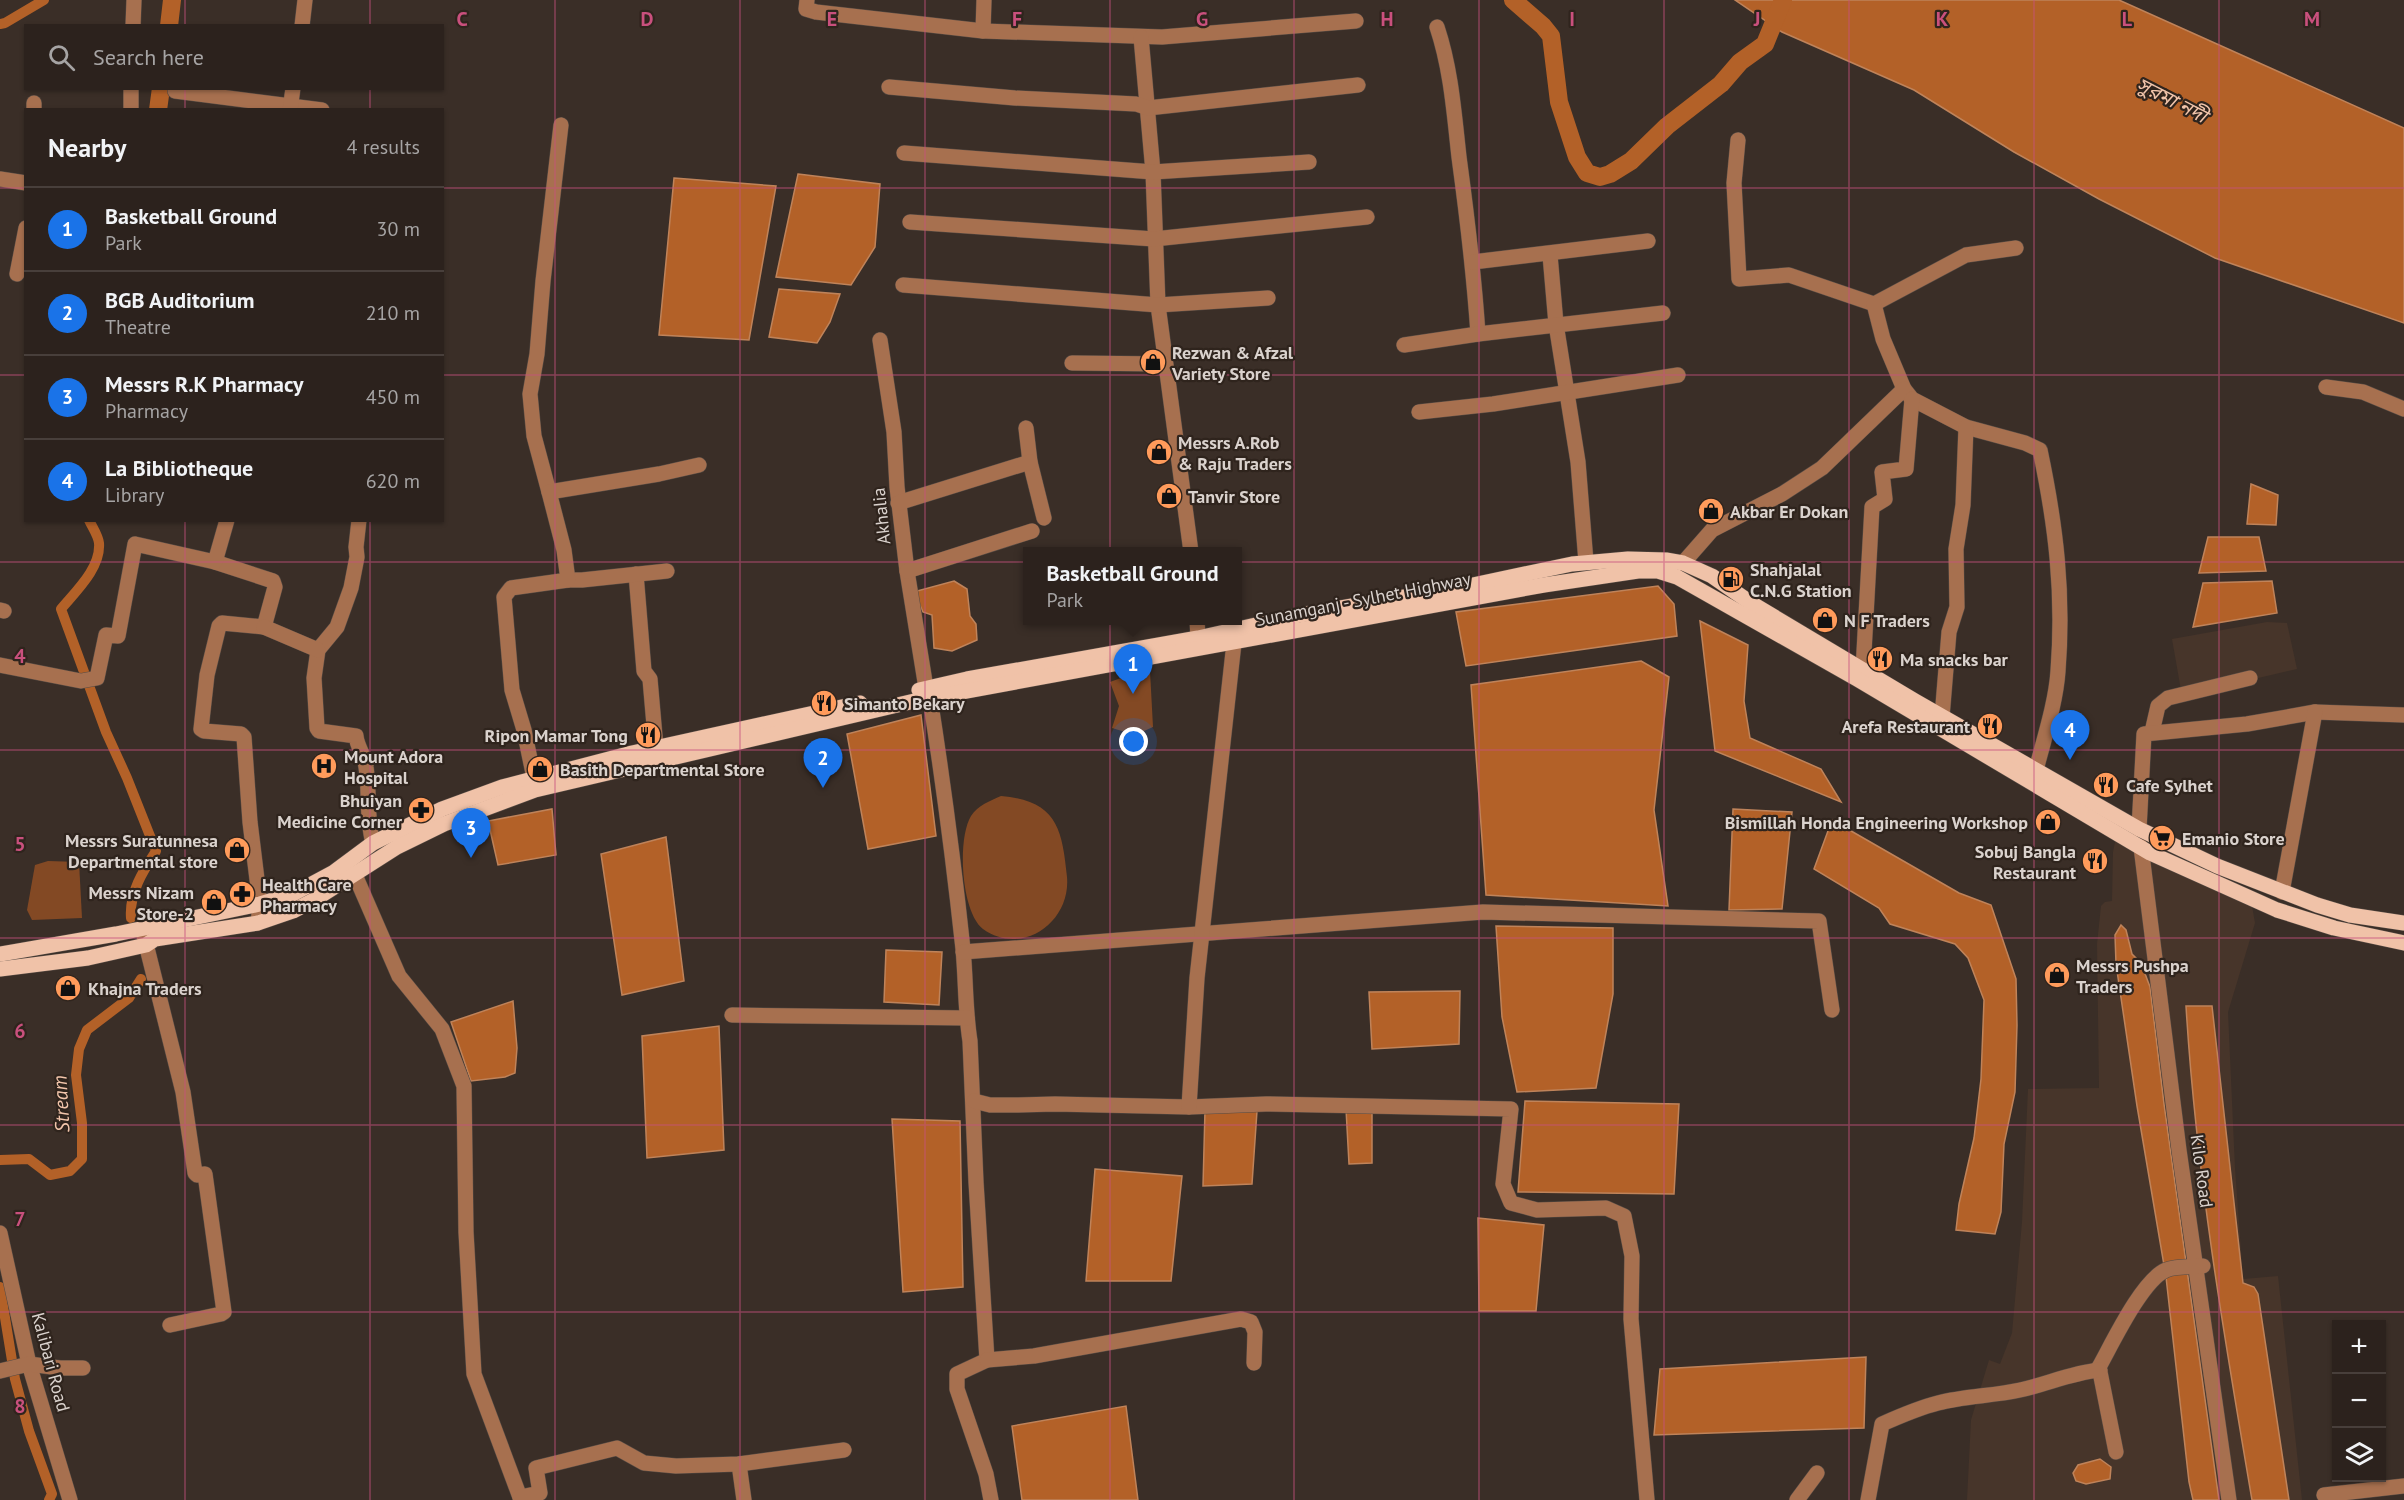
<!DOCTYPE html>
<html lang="en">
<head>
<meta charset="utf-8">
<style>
	:root { --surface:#2c221d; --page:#342a26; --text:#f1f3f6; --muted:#a6a4a4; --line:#483f3b; --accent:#1a73e8 }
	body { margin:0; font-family:"PT Sans","Noto Sans Bengali",sans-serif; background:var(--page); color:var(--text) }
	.controls { position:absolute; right:18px; bottom:18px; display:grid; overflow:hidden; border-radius:0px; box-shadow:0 2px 4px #0004 }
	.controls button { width:54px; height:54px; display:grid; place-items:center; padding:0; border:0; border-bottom:2px solid var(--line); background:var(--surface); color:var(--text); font:30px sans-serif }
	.you { position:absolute; left:1134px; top:742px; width:21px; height:21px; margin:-15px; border:4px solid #fff; border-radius:50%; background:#1a73e8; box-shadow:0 0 0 9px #1a73e833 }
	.badge { display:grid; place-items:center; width:39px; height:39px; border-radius:50%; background:var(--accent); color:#fff; font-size:20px; font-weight:700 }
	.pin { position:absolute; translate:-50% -50px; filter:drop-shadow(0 2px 3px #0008) }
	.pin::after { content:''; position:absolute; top:32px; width:21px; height:18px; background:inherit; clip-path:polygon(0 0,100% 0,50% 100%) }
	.popup { position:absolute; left:1023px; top:547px; width:219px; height:78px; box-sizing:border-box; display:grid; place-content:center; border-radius:0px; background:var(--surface); filter:drop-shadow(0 2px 4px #0005); font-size:20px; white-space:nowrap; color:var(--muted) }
	.popup b { font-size:22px; color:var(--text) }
	.popup::after { content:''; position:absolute; left:50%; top:100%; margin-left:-12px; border:12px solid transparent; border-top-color:var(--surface) }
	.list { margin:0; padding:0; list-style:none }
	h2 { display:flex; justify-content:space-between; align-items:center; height:78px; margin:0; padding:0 24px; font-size:26px }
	h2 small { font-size:20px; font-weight:400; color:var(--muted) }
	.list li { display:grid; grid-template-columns:39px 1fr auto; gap:18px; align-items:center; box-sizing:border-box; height:84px; padding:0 24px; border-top:2px solid var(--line) }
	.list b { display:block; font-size:22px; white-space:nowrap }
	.list p { margin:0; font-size:20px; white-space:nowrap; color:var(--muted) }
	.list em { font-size:20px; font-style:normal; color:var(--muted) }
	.icon { flex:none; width:33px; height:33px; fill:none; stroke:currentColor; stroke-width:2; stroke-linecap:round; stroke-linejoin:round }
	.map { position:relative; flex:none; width:2404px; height:1500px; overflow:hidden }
	.search { position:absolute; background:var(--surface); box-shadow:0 2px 4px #0004; left:24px; top:24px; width:420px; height:66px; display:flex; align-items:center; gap:15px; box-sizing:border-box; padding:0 21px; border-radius:0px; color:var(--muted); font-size:22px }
	.panel { position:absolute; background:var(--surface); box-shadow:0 2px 4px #0004; left:24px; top:108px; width:420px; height:414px; border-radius:0px }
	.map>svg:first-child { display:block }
</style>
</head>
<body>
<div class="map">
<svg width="2404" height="1500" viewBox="0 0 2404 1500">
	<rect width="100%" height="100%" fill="#3a2e27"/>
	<g fill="#47352a">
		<polygon points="2267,622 2287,623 2297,669 2182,696 2172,639"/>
		<polygon points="2118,841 2252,906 2255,923 2228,1012 2235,1168 2243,1279 2278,1276 2302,1500 1967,1500 1971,1420 1989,1360 2000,1364 2012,1333 2022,1222 2028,1089 2099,1088 2097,944 2101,906 2105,902 2112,901 2113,852 2115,842"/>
	</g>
	<g fill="#834924">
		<polygon points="1150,671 1153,727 1135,735 1112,728 1119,706 1110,682 1137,672"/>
		<path d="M1001 796C1056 801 1062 827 1067 877 1071 922 1022 957 983 929 961 912 957 839 971 816 978 805 990 801 1001 796Z"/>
		<polygon points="48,861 79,862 82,918 32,920 27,910 35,865"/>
	</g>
	<g fill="#b36128" stroke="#bf835a" stroke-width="1.5">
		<polygon points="1735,0 2119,0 2404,128 2404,323 2215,258 2099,199 2014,152 1914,90 1782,32"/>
		<polygon points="798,174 880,184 875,247 851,285 776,277"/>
		<polygon points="674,178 776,186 749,340 659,335"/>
		<polygon points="779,289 840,294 830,322 817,343 769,337"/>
		<polygon points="2251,484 2278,495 2276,525 2247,524"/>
		<polygon points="2208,537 2259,537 2266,571 2199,573"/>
		<polygon points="954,581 967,589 970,616 976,624 977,640 952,651 934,648 932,615 923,612 918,601 917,591"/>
		<polygon points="2272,581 2277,613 2193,627 2203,583"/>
		<polygon points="1658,586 1674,604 1677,636 1466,666 1456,612"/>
		<polygon points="1700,621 1748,645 1744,701 1750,738 1821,769 1841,802 1715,751"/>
		<polygon points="1641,661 1669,677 1654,810 1668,906 1486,895 1471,685"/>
		<polygon points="921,715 936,836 868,849 847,734"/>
		<polygon points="552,809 556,855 498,865 488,821"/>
		<polygon points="1733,809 1792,812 1782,909 1729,910"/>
		<polygon points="1832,820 1959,893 1991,905 2016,979 2017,1025 2015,1092 2004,1144 2001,1212 1995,1234 1956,1230 1959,1204 1974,1138 1981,1079 1984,1000 1968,958 1955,944 1890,924 1879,908 1814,869"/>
		<polygon points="666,837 684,981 622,995 601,854"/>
		<polygon points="2121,925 2126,930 2132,954 2141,963 2150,987 2164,1104 2219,1500 2193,1500 2189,1482 2166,1277 2137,1106 2116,964 2115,935"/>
		<polygon points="1496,926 1613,928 1613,994 1596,1088 1517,1092 1502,1017"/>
		<polygon points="886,950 942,952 939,1005 884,1002"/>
		<polygon points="1460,991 1459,1044 1372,1049 1369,992"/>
		<polygon points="513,1001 517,1048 515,1073 505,1077 471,1081 451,1022"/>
		<path d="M2186 1006H2212L2243 1283 2254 1287 2258 1294 2289 1500H2252C2224 1336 2196 1173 2186 1006Z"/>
		<polygon points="719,1026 724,1150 647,1158 642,1036"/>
		<polygon points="1525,1101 1679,1104 1674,1194 1518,1192"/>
		<polygon points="1372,1107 1372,1163 1349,1164 1346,1109"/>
		<polygon points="1205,1110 1257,1111 1252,1184 1203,1186"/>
		<polygon points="892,1119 960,1121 963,1287 903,1292"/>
		<polygon points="1095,1169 1182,1176 1171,1281 1086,1281"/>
		<polygon points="1478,1218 1544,1225 1536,1311 1479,1311"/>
		<polygon points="1866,1357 1864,1428 1654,1435 1660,1369"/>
		<polygon points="1126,1406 1138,1500 1022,1500 1012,1426"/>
		<polygon points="2100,1459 2111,1467 2110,1479 2086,1484 2076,1481 2073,1473 2078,1465"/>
	</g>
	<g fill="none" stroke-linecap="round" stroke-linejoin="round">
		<g stroke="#b36128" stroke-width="10">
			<polyline points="0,24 5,23 44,0"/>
			<path d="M89 520C92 527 98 535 99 543 101 568 76 591 61 609L106 732 127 778 156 851C143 871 129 893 131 918"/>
			<polyline points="0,1160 29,1159 50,1175 70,1171 82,1159 82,1123 76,1075 79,1049 87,1030 129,998 141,979"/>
			<polyline points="0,1287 15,1379 29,1431 52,1494 49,1500"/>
		</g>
		<g stroke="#b36128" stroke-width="18">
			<polyline points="1513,0 1543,26 1551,36 1559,102 1577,157 1587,173 1600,177 1610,174 1631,161 1667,126 1721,84 1740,62 1765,44 1783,0"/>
			<polyline points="169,26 172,0"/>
			<polyline points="158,110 161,88"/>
		</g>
		<g stroke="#574c45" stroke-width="16">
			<g id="minor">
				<polyline points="807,0 806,9 816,12 983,31 1162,37 1356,21"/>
				<polyline points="133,26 134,0"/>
				<polyline points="302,26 305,0"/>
				<path d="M1437 27C1451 69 1454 112 1459 157 1467 216 1474 274 1478 334"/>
				<polyline points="983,31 984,0"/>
				<polyline points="1141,37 1153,172 1158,305 1191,552"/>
				<polyline points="889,87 1015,98 1136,104 1148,108 1358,85"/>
				<polyline points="175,91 322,110"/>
				<polyline points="34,110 34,103"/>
				<polyline points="131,110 131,88"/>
				<polyline points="290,110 293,88"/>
				<polyline points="1738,140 1734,183 1739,279 1789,275 1874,304 1966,255 2016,248"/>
				<polyline points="904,153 1153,172 1309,162"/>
				<polyline points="0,179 26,183"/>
				<polyline points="910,222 1154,239 1367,217"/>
				<polyline points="1550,255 1556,324 1578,462 1586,562"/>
				<polyline points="1473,262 1648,241"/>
				<polyline points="17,274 26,228"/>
				<polyline points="903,285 1158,305 1268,298"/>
				<path d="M1874 304 1883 339 1904 389 1912 399 1966 427 2025 443 2040 450C2056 526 2064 593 2058 671 2056 702 2044 739 2036 770"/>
				<polyline points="880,340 894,432 897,487 907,571 926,688"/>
				<polyline points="1404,345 1478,334 1663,313"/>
				<polyline points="1072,363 1165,364"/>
				<polyline points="2326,387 2363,392 2404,409"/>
				<polyline points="1419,412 1493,404 1678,375"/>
				<polyline points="1026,428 1030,462 1044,518"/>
				<polyline points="549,492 534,436 530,394 537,354 543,281 561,125"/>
				<polyline points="898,503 1030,462"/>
				<path d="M359 520 356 547 357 557 351 588 337 627 318 650 314 678 317 728 319 731 356 736C357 747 365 756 366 767 370 792 366 818 373 843"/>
				<polyline points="215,562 273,581 275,587 264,627 222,623 219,626 207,675 201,729 204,731 241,734 244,737 250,822 260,904 258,923"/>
				<polyline points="1683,563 1712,530 1782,494 1822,468 1904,389"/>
				<polyline points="907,571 1032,531"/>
				<polyline points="636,574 644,671 650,679 656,748"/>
				<polyline points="568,580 582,580 667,571"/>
				<polyline points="0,610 4,611"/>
				<polyline points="1197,620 1198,638"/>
				<polyline points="264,627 318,650"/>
				<polyline points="0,665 81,681 97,678 106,635 118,636 135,544 215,562 227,520"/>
				<polyline points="1863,670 1872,507 1885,499 1882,472 1906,469 1912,399"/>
				<path d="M930 698C943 781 954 865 963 949 966 980 965 1010 970 1041L976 1182 987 1360 957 1374V1389L986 1474 991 1500"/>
				<polyline points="1942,717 1949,632 1957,607 1956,549 1963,505 1966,427"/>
				<polyline points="2152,732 2158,706 2168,698 2250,678"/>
				<polyline points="534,778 524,730 512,690 504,597 511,588 568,580 564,550 549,492 659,474 699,465"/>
				<polyline points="2139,829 2144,734 2247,724 2315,712 2404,715"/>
				<polyline points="2141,847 2179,1150 2229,1500"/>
				<polyline points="355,875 399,976 442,1029 464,1086 466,1232 474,1374 521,1500"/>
				<polyline points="2282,892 2315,712"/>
				<polyline points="142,928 183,1092 195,1173 197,1175 205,1174 224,1312 221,1314 170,1325"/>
				<polyline points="963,952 1483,912 1819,921 1832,1010"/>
				<polyline points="732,1015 967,1018"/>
				<polyline points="974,1101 990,1105 1018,1105 1055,1104 1189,1107 1266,1104 1511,1109 1503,1184 1511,1203 1537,1210 1606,1208 1624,1216 1632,1256 1631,1319 1647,1500"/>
				<polyline points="1189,1107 1197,978 1234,643"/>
				<polyline points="0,1233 29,1364 70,1500"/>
				<polyline points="987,1360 1034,1356 1241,1319 1251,1322 1255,1332 1254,1363"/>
				<polyline points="0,1371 29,1364 60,1368 83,1368"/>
				<path d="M2116 1452 2099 1367C2112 1344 2142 1280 2166 1270 2176 1266 2192 1267 2203 1266"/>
				<polyline points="739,1464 744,1500"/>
				<polyline points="2324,1495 2404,1486"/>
				<polyline points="520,1497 540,1493 536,1468 617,1448 644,1463 676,1466 739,1464 844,1450"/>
				<polyline points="1797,1500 1817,1473"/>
				<path d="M1868 1500 1882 1424C1900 1416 1918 1408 1938 1403 1964 1396 1993 1396 2020 1390 2048 1384 2070 1373 2100 1370"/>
			</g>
		</g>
		<g stroke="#574c45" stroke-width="16">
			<g id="major">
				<polyline points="919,690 967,679 1198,638 1300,615 1468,586 1572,564 1628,559 1666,560 1683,563 1712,576 1751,603 1915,701 2139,829 2217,866 2317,905 2350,915 2404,923"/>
				<polyline points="0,954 116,934 260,904 293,894 334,872 373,843 442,809 502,787 632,753 860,703"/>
				<polyline points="0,969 88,958 146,945 155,939 258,923 293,911 314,900 397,847 444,824 535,790 923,699 1544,585 1638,571 1658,571 1677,577 1857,679 2150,853 2277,910 2334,928 2404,943"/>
			</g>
		</g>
		<use href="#minor" stroke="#a7704f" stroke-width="15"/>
		<use href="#major" stroke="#f0c2a8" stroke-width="15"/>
	</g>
	<path fill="none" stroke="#c9507d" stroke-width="1.5" stroke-opacity="0.55" d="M185 0V26M370 0V26M555 0V1500M740 0V1500M925 0V1500M1110 0V1500M1294 0V1500M1479 0V1500M1664 0V1500M1849 0V1500M2034 0V1500M2219 0V1500M185 88V110M370 88V110M0 188H26M442 188H2404M0 375H26M442 375H2404M185 520V1500M370 520V1500M0 562H2404M0 750H2404M0 938H2404M0 1125H2404M0 1312H2404"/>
	<defs>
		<g id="shop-disc" transform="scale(1.35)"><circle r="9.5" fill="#ff9b5b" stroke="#2f241d"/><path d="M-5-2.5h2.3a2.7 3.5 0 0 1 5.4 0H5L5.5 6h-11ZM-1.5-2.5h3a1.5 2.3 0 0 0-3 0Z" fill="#111"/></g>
		<g id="fuel-disc" transform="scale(1.35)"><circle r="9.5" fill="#ff9b5b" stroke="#2f241d"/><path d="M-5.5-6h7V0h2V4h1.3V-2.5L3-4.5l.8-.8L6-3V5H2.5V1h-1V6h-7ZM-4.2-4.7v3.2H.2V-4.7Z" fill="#111"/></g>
		<g id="restaurant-disc" transform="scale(1.35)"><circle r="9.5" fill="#ff9b5b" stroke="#2f241d"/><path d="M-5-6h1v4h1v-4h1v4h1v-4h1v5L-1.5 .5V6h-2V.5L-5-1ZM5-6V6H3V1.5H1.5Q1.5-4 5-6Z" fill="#111"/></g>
		<g id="hospital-disc" transform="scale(1.35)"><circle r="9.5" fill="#ff9b5b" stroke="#2f241d"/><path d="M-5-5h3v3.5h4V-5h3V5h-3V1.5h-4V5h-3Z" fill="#111"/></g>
		<g id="pharmacy-disc" transform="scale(1.35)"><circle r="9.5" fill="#ff9b5b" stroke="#2f241d"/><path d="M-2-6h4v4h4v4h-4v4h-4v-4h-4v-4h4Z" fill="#111"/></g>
		<g id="supermarket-disc" transform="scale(1.35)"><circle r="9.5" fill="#ff9b5b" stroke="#2f241d"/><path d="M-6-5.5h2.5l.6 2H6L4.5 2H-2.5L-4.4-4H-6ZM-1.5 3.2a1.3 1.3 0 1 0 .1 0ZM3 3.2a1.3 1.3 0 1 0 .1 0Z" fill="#111"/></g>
	</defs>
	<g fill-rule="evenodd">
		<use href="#shop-disc" x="1153" y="362"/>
		<use href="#shop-disc" x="1159" y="452"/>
		<use href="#shop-disc" x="1169" y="496"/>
		<use href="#shop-disc" x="1711" y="511"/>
		<use href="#fuel-disc" x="1731" y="579"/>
		<use href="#shop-disc" x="1825" y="620"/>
		<use href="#restaurant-disc" x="1880" y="659"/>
		<use href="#restaurant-disc" x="824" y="703"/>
		<use href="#restaurant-disc" x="1990" y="726"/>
		<use href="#restaurant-disc" x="648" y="735"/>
		<use href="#hospital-disc" x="324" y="766"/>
		<use href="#shop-disc" x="540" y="769"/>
		<use href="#restaurant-disc" x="2106" y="785"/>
		<use href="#pharmacy-disc" x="421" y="810"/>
		<use href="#shop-disc" x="2048" y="822"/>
		<use href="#supermarket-disc" x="2162" y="838"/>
		<use href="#shop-disc" x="237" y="850"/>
		<use href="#restaurant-disc" x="2095" y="861"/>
		<use href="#pharmacy-disc" x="242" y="894"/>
		<use href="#shop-disc" x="214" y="902"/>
		<use href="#shop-disc" x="2057" y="975"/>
		<use href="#shop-disc" x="68" y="988"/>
	</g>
	<g text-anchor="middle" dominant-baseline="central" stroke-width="4.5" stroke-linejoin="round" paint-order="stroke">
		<g font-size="18" font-weight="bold" fill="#dad2cd" stroke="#2f241d" text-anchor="start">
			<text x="1172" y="352">Rezwan &amp; Afzal<tspan x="1172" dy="21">Variety Store</tspan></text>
			<text x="1178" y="442">Messrs A.Rob<tspan x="1178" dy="21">&amp; Raju Traders</tspan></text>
			<text x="1188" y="496">Tanvir Store</text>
			<text x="1730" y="511">Akbar Er Dokan</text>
			<text x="1750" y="569">Shahjalal<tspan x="1750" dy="21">C.N.G Station</tspan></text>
			<text x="1844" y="620">N F Traders</text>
			<text x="1900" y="659">Ma snacks bar</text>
			<text x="844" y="703">Simanto Bekary</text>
			<text x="1970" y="726" text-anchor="end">Arefa Restaurant</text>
			<text x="628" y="735" text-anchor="end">Ripon Mamar Tong</text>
			<text x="344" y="756">Mount Adora<tspan x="344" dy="21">Hospital</tspan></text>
			<text x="560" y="769">Basith Departmental Store</text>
			<text x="2126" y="785">Cafe Sylhet</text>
			<text x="402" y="800" text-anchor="end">Bhuiyan<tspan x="402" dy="21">Medicine Corner</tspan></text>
			<text x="2028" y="822" text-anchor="end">Bismillah Honda Engineering Workshop</text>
			<text x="2182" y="838">Emanio Store</text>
			<text x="218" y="840" text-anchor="end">Messrs Suratunnesa<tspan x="218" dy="21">Departmental store</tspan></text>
			<text x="2076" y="851" text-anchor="end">Sobuj Bangla<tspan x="2076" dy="21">Restaurant</tspan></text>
			<text x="262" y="884">Health Care<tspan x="262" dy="21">Pharmacy</tspan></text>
			<text x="194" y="892" text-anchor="end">Messrs Nizam<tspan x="194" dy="21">Store-2</tspan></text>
			<text x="2076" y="965">Messrs Pushpa<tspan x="2076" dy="21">Traders</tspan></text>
			<text x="88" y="988">Khajna Traders</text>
		</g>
		<g font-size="18" fill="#dad2cd" stroke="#2f241d">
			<text transform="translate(881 516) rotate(-96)">Akhalia</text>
			<text transform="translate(1363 599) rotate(-11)">Sunamganj - Sylhet Highway</text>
			<text transform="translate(2202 1171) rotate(82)">Kilo Road</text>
			<text transform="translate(51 1362) rotate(75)">Kalibari Road</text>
		</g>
		<g font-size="20" font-style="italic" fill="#f2c5ab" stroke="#2f241d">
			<text transform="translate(2172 100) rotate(27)">সুরমা নদী</text>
			<text transform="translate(61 1104) rotate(-93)">Stream</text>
		</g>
	</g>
	<g font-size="20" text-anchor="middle" font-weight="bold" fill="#c9507d" stroke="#2f241d" stroke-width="4.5" stroke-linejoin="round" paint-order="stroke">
		<text x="462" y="26">C</text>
		<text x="647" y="26">D</text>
		<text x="832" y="26">E</text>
		<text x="1017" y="26">F</text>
		<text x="1202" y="26">G</text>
		<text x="1387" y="26">H</text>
		<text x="1572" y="26">I</text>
		<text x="1757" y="26">J</text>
		<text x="1942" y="26">K</text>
		<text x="2127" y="26">L</text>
		<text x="2312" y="26">M</text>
		<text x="20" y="663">4</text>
		<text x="20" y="851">5</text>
		<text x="20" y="1038">6</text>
		<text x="20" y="1226">7</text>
		<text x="20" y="1413">8</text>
	</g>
</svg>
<div class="controls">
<button>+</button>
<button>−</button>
<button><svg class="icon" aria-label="layers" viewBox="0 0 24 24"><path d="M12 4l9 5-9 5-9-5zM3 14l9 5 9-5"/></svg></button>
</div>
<div class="you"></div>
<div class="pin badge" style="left:1133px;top:694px">1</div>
<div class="popup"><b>Basketball Ground</b>Park</div>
<div class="pin badge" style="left:823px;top:788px">2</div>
<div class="pin badge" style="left:471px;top:858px">3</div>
<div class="pin badge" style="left:2070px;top:760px">4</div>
<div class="search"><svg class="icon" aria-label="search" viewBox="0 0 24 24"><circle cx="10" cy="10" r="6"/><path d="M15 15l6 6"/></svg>Search here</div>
<section class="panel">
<h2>Nearby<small>4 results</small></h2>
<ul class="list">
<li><span class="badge">1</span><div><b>Basketball Ground</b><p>Park</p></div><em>30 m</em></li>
<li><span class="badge">2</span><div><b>BGB Auditorium</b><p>Theatre</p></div><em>210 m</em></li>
<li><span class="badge">3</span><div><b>Messrs R.K Pharmacy</b><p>Pharmacy</p></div><em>450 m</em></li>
<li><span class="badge">4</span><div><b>La Bibliotheque</b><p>Library</p></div><em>620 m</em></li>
</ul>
</section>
</div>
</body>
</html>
